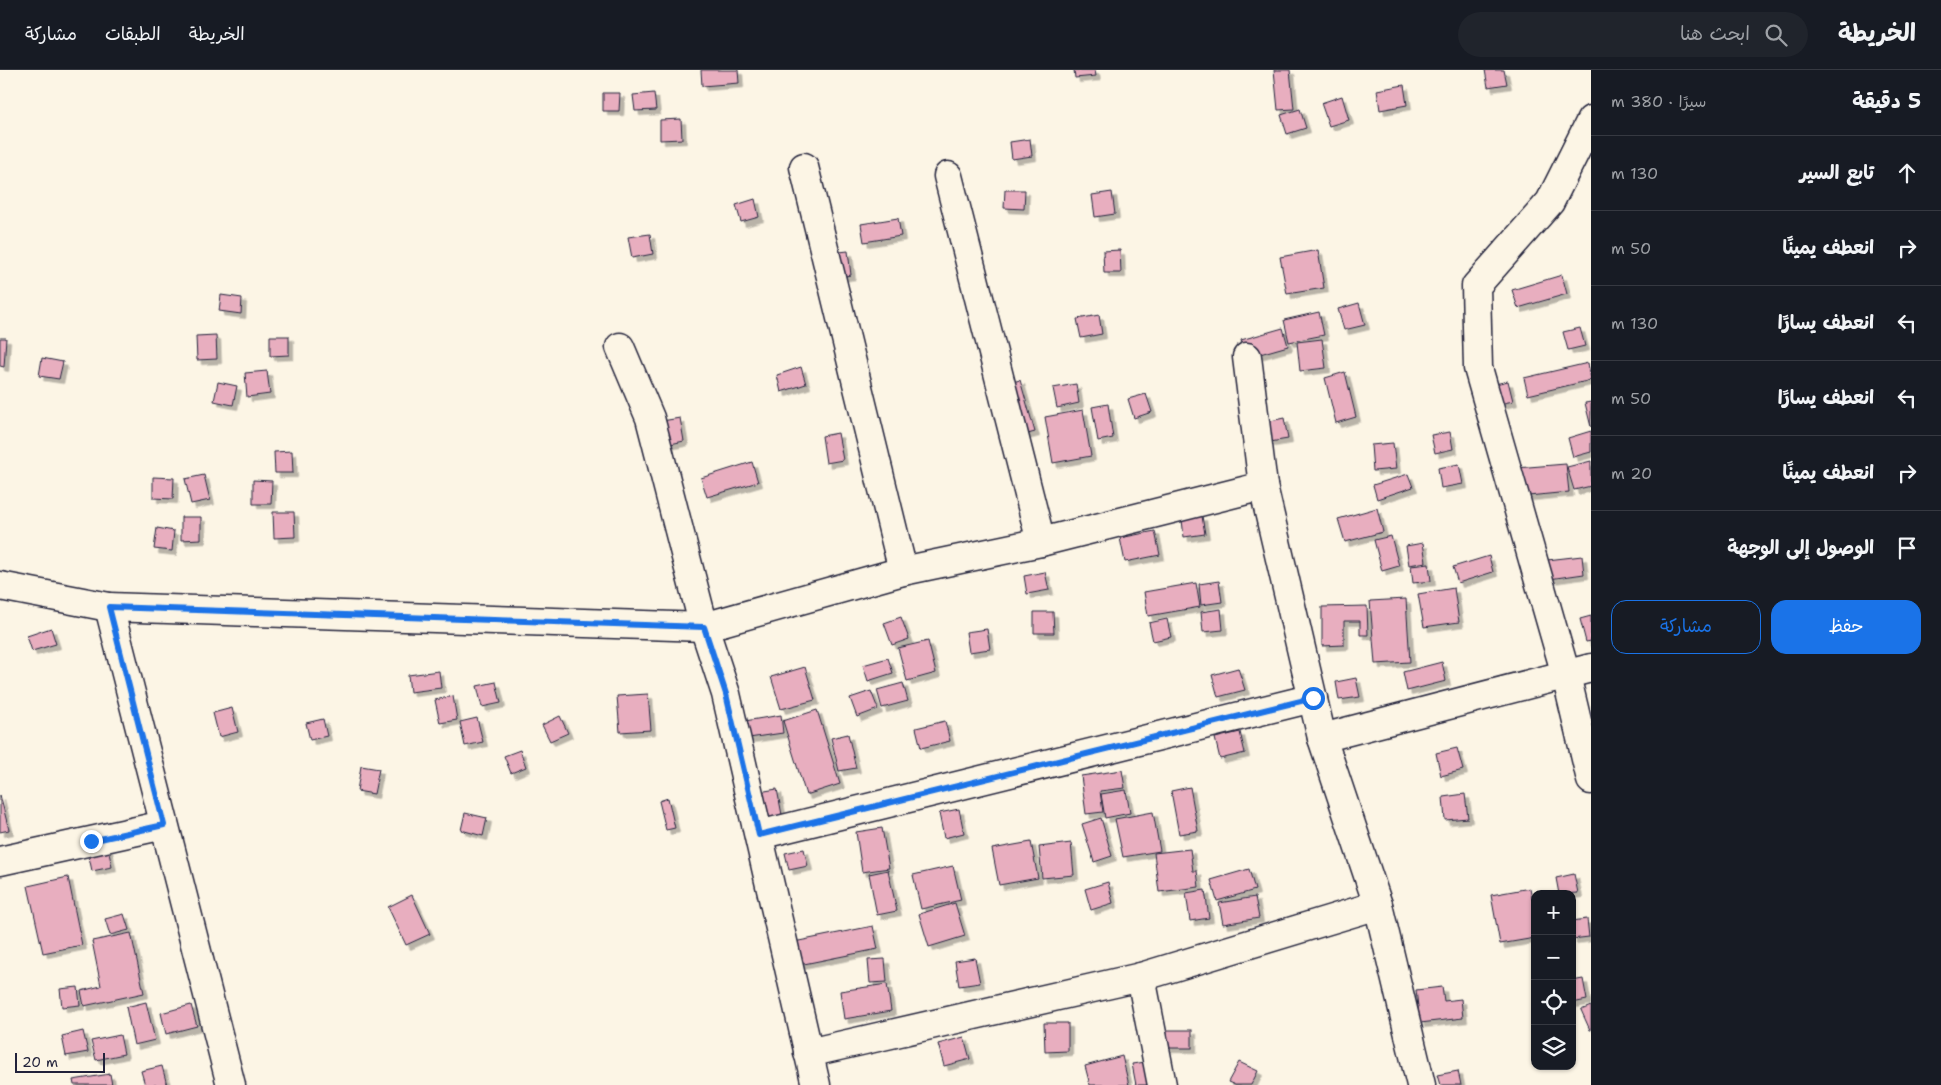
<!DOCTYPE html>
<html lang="ar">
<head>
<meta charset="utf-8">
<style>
	:root { --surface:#171b24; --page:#20242c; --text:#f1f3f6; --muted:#9ea1a6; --line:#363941; --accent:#1a73e8 }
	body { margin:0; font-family:"Shantell Sans","Playpen Sans Arabic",sans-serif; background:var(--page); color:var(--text); direction:rtl }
	.controls { position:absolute; right:15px; bottom:15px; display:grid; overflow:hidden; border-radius:10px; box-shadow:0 1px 4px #0004 }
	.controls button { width:45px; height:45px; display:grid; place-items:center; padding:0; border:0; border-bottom:1px solid var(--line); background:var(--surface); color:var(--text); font:25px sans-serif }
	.scale { position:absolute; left:15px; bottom:12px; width:90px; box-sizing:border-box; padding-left:5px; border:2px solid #22223b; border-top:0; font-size:14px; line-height:18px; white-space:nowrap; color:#22223b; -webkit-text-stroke:4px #fcf5e5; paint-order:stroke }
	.stop { position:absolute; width:15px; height:15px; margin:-11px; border:4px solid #1a73e8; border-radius:50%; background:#fff }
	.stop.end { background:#1a73e8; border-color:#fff; box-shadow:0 1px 5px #0008 }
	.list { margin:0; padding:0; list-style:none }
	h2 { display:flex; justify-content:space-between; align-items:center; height:65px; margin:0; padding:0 20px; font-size:21px }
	h2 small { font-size:16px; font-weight:400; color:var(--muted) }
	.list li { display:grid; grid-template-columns:32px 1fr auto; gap:15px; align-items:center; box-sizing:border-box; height:75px; padding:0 20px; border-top:1px solid var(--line) }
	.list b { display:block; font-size:19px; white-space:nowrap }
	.list em { font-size:16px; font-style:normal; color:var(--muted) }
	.actions { display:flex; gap:10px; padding:15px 20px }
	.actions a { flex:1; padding:11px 0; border:1px solid var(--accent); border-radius:15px; text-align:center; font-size:18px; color:var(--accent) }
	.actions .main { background:var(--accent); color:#fff }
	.icon { flex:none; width:28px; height:28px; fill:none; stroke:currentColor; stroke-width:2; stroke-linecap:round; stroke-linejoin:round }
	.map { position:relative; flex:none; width:1591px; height:1015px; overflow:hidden; direction:ltr }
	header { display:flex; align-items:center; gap:30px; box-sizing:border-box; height:70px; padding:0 25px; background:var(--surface); border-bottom:1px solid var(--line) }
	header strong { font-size:24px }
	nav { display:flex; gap:28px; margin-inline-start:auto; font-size:18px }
	.search { width:350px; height:45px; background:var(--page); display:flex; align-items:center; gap:12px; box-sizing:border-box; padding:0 18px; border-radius:28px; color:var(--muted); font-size:19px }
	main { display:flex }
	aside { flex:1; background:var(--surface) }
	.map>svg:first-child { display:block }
</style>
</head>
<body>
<header>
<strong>الخريطة</strong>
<div class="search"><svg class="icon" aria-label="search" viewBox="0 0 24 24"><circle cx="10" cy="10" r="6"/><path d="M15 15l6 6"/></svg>ابحث هنا</div>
<nav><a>الخريطة</a><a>الطبقات</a><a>مشاركة</a></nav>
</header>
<main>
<aside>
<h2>5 دقيقة<small>سيرًا · 380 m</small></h2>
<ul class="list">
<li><svg class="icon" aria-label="ahead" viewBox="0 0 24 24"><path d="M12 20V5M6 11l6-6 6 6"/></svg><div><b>تابع السير</b></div><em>130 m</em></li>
<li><svg class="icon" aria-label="right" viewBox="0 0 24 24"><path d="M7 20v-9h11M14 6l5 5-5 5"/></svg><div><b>انعطف يمينًا</b></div><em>50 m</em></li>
<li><svg class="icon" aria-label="left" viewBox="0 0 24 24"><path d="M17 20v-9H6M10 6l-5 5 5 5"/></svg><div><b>انعطف يسارًا</b></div><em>130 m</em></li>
<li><svg class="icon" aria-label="left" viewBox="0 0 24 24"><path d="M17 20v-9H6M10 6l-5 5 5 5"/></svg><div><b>انعطف يسارًا</b></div><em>50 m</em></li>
<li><svg class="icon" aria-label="right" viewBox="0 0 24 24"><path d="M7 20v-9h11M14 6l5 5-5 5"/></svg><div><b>انعطف يمينًا</b></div><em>20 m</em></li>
<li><svg class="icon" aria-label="arrive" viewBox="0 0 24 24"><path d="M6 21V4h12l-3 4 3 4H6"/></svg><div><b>الوصول إلى الوجهة</b></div></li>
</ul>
<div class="actions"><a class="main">حفظ</a><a>مشاركة</a></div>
</aside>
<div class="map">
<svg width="1591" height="1015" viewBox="0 0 1591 1015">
	<defs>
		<filter id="shadow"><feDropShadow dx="4.5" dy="4.5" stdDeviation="0" flood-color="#0004"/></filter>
	</defs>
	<rect width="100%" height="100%" fill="#fcf5e5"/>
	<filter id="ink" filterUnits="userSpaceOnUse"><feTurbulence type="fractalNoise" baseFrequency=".02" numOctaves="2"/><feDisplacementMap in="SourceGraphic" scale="10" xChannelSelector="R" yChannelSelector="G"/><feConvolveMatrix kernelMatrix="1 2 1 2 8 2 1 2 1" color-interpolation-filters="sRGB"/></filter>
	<g filter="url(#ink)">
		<g fill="#e8aebf" stroke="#22223b" filter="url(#shadow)">
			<polygon points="701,0 738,0 739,13 702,16"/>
			<polygon points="1074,0 1095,0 1096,6 1075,8"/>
			<polygon points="1274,0 1290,0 1294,39 1278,40"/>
			<polygon points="1485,0 1504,0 1507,14 1488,17"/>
			<polygon points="1404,15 1407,35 1380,40 1377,20"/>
			<polygon points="603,23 620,23 619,41 603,41"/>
			<polygon points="654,23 656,40 635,41 633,25"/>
			<polygon points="1342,26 1349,50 1329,56 1321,33"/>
			<polygon points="1300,39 1306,58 1287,64 1281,45"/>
			<polygon points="681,49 682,69 660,70 660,50"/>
			<polygon points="1030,69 1032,86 1012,89 1010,72"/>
			<polygon points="1005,120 1025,120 1024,139 1004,138"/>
			<polygon points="1112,122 1115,144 1095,147 1092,125"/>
			<polygon points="755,129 759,147 741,152 736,135"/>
			<polygon points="898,148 901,166 864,172 861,154"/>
			<polygon points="650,164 653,184 632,188 628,167"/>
			<polygon points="1120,180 1121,203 1104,203 1103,181"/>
			<polygon points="1318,180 1324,218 1287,224 1280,187"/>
			<polygon points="848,181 851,205 834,208 831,183"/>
			<polygon points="1562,205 1567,224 1518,238 1512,220"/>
			<polygon points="221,225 242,228 241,244 219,241"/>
			<polygon points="1359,233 1365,255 1344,260 1338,239"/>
			<polygon points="1319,242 1324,265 1289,272 1284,250"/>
			<polygon points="1099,245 1102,264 1081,268 1077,249"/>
			<polygon points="1283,258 1288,276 1246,288 1241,270"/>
			<polygon points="1580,258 1585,276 1568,280 1563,262"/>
			<polygon points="216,265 217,289 197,290 196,266"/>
			<polygon points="270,266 289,266 289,285 270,286"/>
			<polygon points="0,268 6,268 4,297 0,296"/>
			<polygon points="1322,269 1326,298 1300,301 1297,272"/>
			<polygon points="42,288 63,292 59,309 39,306"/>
			<polygon points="1588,293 1591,310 1528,325 1524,308"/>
			<polygon points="801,297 806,314 781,322 777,305"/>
			<polygon points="267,301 270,324 247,327 245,303"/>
			<polygon points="1345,302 1356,347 1336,353 1325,308"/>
			<polygon points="1020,310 1035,362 1013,368 998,316"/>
			<polygon points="1508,311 1513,331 1495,335 1491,315"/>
			<polygon points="218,312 237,316 233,335 214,331"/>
			<polygon points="1076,314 1079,333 1057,338 1053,318"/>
			<polygon points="1146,324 1152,342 1134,348 1128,329"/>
			<polygon points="1591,332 1591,357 1585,333"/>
			<polygon points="1108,334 1113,368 1098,371 1092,337"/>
			<polygon points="1083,340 1091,386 1053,393 1045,347"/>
			<polygon points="680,348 684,371 666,375 662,351"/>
			<polygon points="1284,348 1288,369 1270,372 1266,352"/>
			<polygon points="1591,361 1591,382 1573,387 1568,368"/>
			<polygon points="1450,362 1453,379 1435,383 1431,365"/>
			<polygon points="838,363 843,390 826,393 822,366"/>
			<polygon points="1393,373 1396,399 1373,401 1371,375"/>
			<polygon points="292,381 293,403 275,403 274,382"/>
			<polygon points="1591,391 1591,416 1574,420 1567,397"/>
			<polygon points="752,392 758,412 707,427 701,408"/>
			<polygon points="1459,394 1463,414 1441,418 1438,398"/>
			<polygon points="1566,394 1569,422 1518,427 1516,398"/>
			<polygon points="1408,404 1413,417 1377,429 1373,415"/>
			<polygon points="204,405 210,430 191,434 185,409"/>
			<polygon points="153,407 174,408 173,429 153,428"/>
			<polygon points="253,410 272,411 271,434 253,434"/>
			<polygon points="1377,438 1383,462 1345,472 1338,449"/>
			<polygon points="273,442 294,442 295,467 274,468"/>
			<polygon points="1202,446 1205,464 1184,467 1182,450"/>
			<polygon points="181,447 201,447 201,469 181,470"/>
			<polygon points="157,458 174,461 172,481 154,479"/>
			<polygon points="1155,461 1160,485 1125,492 1120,468"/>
			<polygon points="1391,466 1399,496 1382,501 1374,470"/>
			<polygon points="1423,473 1426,492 1409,495 1406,476"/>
			<polygon points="1489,486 1493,502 1458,513 1453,497"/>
			<polygon points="1582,486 1584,504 1549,509 1547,490"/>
			<polygon points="1429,494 1431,511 1413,513 1411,496"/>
			<polygon points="1045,502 1049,520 1027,524 1024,506"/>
			<polygon points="1219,511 1222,532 1201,535 1199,514"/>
			<polygon points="1196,513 1200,537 1148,546 1144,522"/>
			<polygon points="1454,518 1459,552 1424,557 1418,524"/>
			<polygon points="1406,529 1410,592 1375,594 1370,531"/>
			<polygon points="1367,536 1368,565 1360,565 1360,551 1344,551 1344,575 1322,576 1322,537"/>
			<polygon points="1221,539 1223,560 1203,562 1201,542"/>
			<polygon points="1034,542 1053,542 1054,563 1034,563"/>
			<polygon points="1591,546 1591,571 1586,572 1580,549"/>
			<polygon points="901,547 909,569 892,575 884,553"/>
			<polygon points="1167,549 1171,567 1153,571 1149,553"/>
			<polygon points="51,558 56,574 32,581 27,566"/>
			<polygon points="987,559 990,579 969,582 966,562"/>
			<polygon points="928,571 936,603 907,611 898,578"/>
			<polygon points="888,588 893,603 868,611 863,595"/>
			<polygon points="1442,592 1446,611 1407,621 1403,602"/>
			<polygon points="805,597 815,630 781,639 771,607"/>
			<polygon points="1238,598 1245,620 1218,627 1212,605"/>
			<polygon points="439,601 441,618 410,622 408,605"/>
			<polygon points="1356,608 1360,627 1339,630 1336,612"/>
			<polygon points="496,612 501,633 482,637 477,616"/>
			<polygon points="903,613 908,631 882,638 877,620"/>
			<polygon points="871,621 878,639 857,647 850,628"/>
			<polygon points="648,624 651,660 620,662 617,626"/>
			<polygon points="453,626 457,650 440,653 435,630"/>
			<polygon points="232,638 238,662 219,667 213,643"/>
			<polygon points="817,640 840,714 806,725 783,651"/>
			<polygon points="781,645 783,663 742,669 739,652"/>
			<polygon points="560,646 568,663 550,671 542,655"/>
			<polygon points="477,648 483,672 465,676 460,652"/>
			<polygon points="323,649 327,666 310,670 306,653"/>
			<polygon points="945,651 950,671 921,678 916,658"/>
			<polygon points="1240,662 1245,683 1220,689 1215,668"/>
			<polygon points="848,664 856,698 839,701 831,668"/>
			<polygon points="1457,678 1463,700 1441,706 1436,683"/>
			<polygon points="520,680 526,697 511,703 504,686"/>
			<polygon points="361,696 379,699 374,724 357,721"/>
			<polygon points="1122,700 1125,718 1100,721 1103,742 1086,744 1081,706"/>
			<polygon points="1190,717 1198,761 1179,764 1171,721"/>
			<polygon points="777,719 783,750 752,755 747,724"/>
			<polygon points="1126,720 1130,743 1105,748 1101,724"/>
			<polygon points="1465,724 1468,748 1445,750 1443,727"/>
			<polygon points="0,725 9,760 0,762"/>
			<polygon points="668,728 675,758 666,760 659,731"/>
			<polygon points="959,739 964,763 944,768 939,743"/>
			<polygon points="1153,742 1160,781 1123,787 1115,749"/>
			<polygon points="465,743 487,748 483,766 461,760"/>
			<polygon points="1101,748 1112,786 1094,792 1082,754"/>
			<polygon points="882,758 889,798 862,802 856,762"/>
			<polygon points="1031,772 1038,808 999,815 992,779"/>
			<polygon points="1071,773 1074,805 1042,808 1039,777"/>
			<polygon points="108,778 112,797 92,801 88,782"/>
			<polygon points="804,779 808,796 789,800 785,783"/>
			<polygon points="1190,779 1193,801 1197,801 1199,817 1159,822 1154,783"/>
			<polygon points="953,796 961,830 921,839 913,805"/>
			<polygon points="1249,799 1255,820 1217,831 1211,810"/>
			<polygon points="888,800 897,841 877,845 869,804"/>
			<polygon points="1574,804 1578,823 1559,824 1556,808"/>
			<polygon points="68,807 82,875 43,883 28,816"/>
			<polygon points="1108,812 1113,833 1091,840 1085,819"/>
			<polygon points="1530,818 1535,842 1535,868 1500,874 1491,825"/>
			<polygon points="1205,820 1209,848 1190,851 1186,823"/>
			<polygon points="412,825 430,864 406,875 388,837"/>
			<polygon points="1255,827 1259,848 1223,854 1219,833"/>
			<polygon points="955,833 965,866 929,877 919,844"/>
			<polygon points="124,844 129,860 110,865 105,849"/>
			<polygon points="1587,849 1589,867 1572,869 1572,851"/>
			<polygon points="873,856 878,879 799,895 794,872"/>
			<polygon points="131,863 144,923 84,936 81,921 101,916 92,871"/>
			<polygon points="975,888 980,913 959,916 955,891"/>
			<polygon points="885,889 887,912 870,913 868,890"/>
			<polygon points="1583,909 1587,930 1572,933 1572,911"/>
			<polygon points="887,914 891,941 844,949 840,921"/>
			<polygon points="78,917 80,935 62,937 60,919"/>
			<polygon points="1442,917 1444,931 1461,929 1463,948 1420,953 1416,920"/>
			<polygon points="146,932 155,970 134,975 126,937"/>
			<polygon points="191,935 197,956 166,964 161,943"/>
			<polygon points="1591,936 1591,960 1590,960 1581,940"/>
			<polygon points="1044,953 1068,953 1068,981 1045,982"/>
			<rect x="1167" y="960" width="25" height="18"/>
			<polygon points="83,961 88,982 66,986 62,966"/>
			<polygon points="120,965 124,984 96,990 91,971"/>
			<polygon points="964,967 970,989 944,996 938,974"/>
			<polygon points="1122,986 1129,1015 1090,1015 1085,996"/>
			<polygon points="1152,991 1156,1015 1136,1015 1132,994"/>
			<polygon points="1239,992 1258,1001 1251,1015 1235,1015 1228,1012"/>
			<polygon points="162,996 167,1015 145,1015 141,1001"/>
			<polygon points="1458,1001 1461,1015 1440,1015 1437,1005"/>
			<polygon points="110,1004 112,1015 74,1015 73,1010"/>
		</g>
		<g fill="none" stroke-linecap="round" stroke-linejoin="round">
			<g stroke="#22223b" stroke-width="31">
				<g id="minor">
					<polyline points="1591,50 1550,132 1476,216 1478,298 1566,605 1591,710"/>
					<polyline points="804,97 903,501"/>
					<polyline points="948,106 1041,472"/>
					<polyline points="620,277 650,348 704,557 726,624 816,1015"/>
					<polyline points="1247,287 1263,416 1322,668 1378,835 1421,1015"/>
					<polyline points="0,516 109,537"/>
					<polyline points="1322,668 1591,598"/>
					<polyline points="759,765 1313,628"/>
					<polyline points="0,791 164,755"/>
					<polyline points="1141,907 1162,1015"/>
					<polyline points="808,983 1141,907 1378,835"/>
					<polyline points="231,1015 109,537 704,557 903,501 1041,472 1263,416"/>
				</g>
			</g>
			<use href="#minor" stroke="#fcf5e5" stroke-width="28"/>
		</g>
	</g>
	<g fill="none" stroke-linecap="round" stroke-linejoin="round" filter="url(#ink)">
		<polyline stroke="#1a73e8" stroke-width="6" points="91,771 164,755 109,537 704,557 726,624 759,765 1313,628"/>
	</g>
</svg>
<div class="controls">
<button>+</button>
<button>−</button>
<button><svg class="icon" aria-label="locate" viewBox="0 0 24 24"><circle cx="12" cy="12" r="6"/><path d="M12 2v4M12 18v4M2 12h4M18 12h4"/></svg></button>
<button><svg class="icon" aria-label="layers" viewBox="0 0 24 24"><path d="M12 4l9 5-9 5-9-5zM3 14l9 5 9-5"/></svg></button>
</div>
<div class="scale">20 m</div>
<div class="stop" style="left:1313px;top:628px"></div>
<div class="stop end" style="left:91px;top:771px"></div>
</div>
</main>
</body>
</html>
